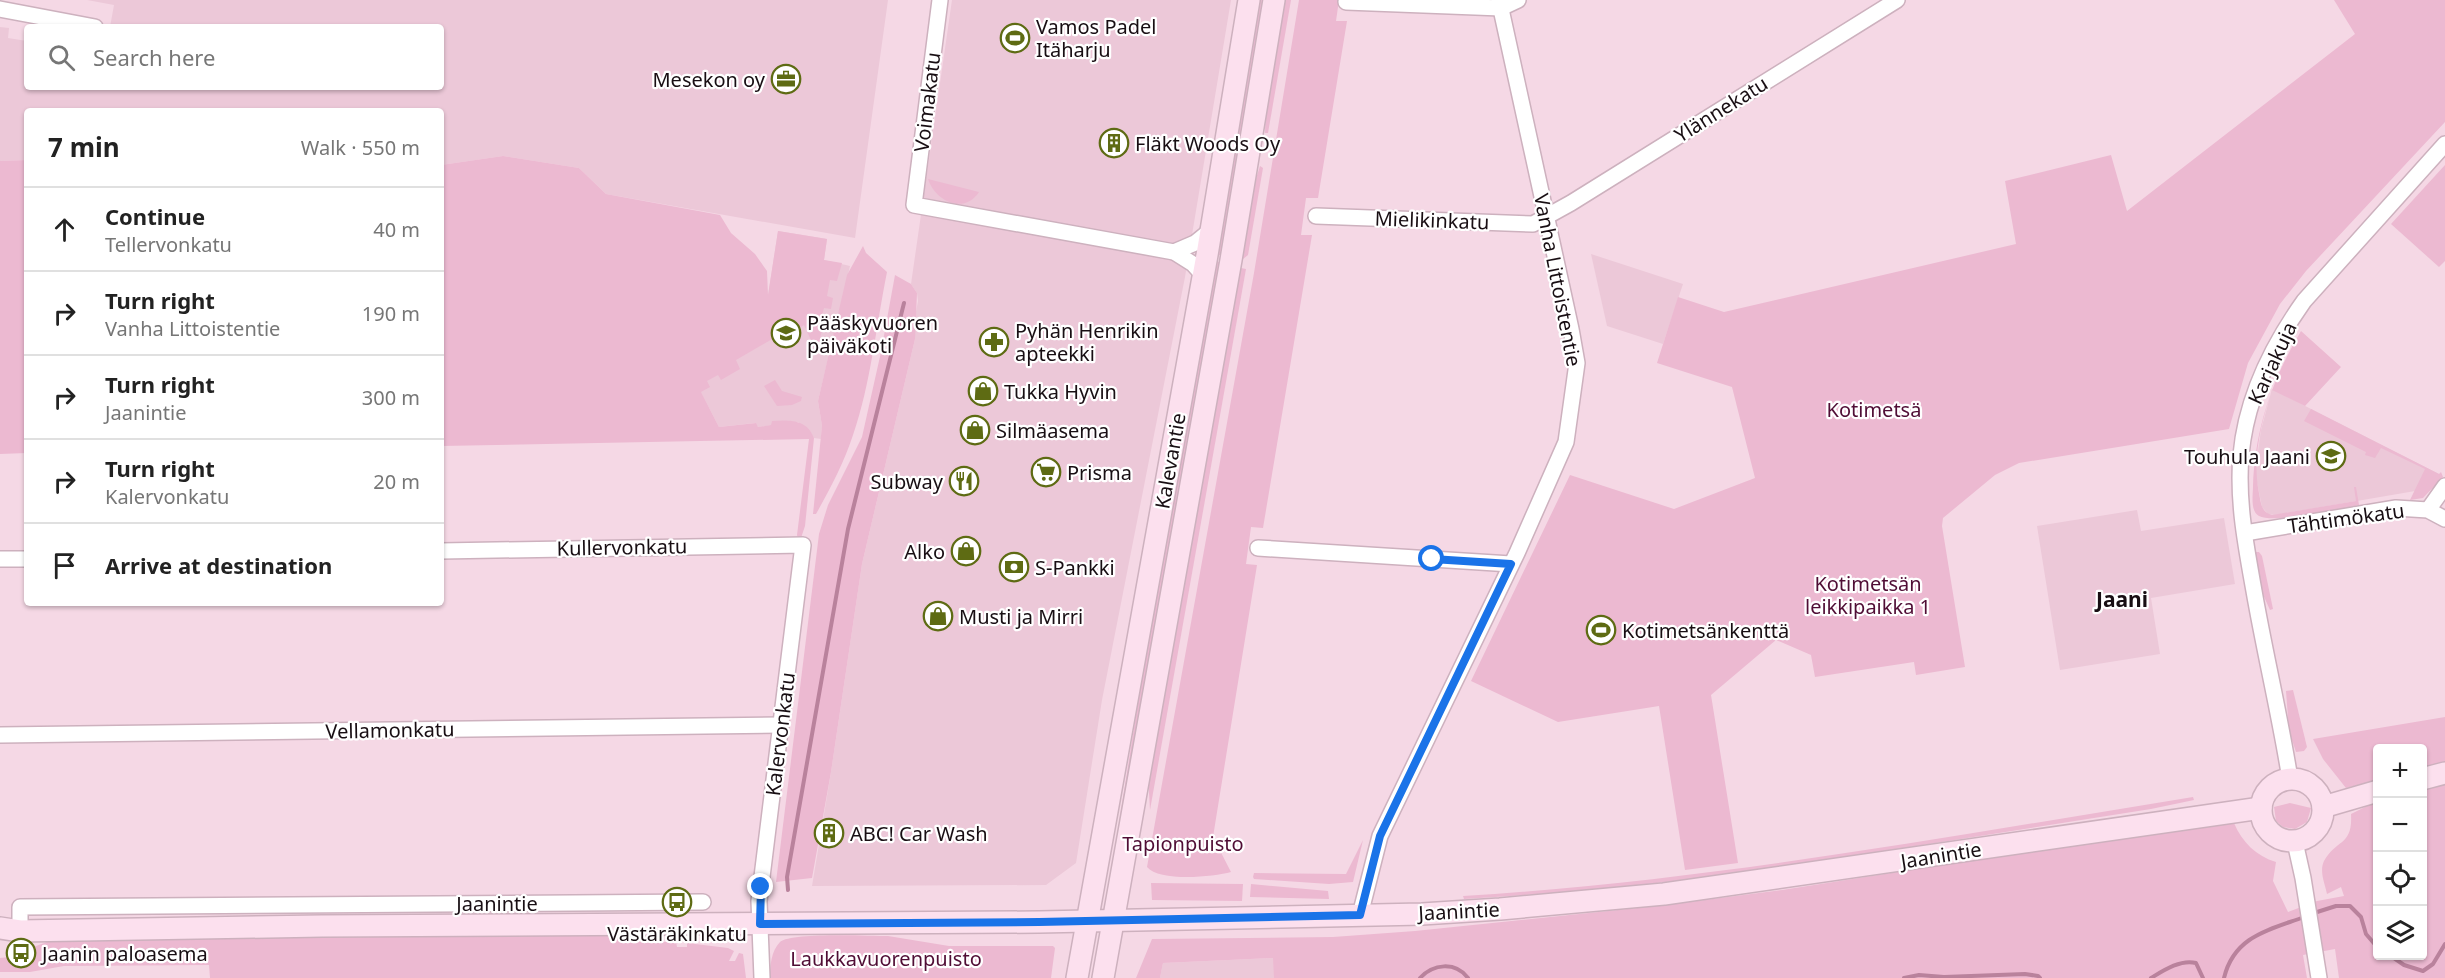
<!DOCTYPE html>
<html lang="en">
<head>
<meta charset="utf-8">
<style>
	:root { --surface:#fff; --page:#f2f2f2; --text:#222; --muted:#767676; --line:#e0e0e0 }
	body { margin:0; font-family:"Noto Sans",sans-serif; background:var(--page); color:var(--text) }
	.controls { position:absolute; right:18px; bottom:18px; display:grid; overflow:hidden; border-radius:6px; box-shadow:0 2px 4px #0004 }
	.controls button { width:54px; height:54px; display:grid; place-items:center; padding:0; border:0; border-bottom:2px solid var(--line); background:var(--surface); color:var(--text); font:30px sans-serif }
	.stop { position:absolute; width:18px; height:18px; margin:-14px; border:4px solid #1a73e8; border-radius:50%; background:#fff }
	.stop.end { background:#1a73e8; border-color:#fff; box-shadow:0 2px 6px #0008 }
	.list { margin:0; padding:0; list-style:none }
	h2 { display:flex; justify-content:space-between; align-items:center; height:78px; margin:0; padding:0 24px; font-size:26px }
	h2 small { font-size:20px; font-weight:400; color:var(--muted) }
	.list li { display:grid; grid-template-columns:39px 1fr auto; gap:18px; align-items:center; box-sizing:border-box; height:84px; padding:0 24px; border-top:2px solid var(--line) }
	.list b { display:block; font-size:22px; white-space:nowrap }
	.list p { margin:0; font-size:20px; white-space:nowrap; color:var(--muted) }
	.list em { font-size:20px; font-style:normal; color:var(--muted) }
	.icon { flex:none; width:33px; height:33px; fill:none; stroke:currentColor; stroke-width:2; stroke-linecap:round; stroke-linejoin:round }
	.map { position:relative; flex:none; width:2445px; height:978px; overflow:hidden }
	.search { position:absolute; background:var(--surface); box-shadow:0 2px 4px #0004; left:24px; top:24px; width:420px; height:66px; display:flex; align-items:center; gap:15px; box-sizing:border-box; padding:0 21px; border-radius:6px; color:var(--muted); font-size:22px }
	.panel { position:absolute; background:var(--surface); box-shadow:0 2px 4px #0004; left:24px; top:108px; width:420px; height:498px; border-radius:6px }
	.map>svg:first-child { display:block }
</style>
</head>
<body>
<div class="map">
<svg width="2445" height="978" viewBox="0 0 2445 978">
	<rect width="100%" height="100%" fill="#f5d8e5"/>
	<g fill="#ecc8d8">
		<polygon points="87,0 888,0 855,238 606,194 579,168 503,156 441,165 441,111 27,111 27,160 0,161 0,27 9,28 8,38 27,41 27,87 441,87 441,27 110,27 114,5"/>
		<polygon points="952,0 1231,0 1185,277 1102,700 1076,863 1046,885 812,886 831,772 862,564 915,339 915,317 918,301 917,293 911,284"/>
		<polygon points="778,231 827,239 824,260 850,266 818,401 822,426 821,439 814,438 810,431 798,422 758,427 755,423 719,427 694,379 768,296"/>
		<polygon points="1591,254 1683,284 1663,344 1607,326"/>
		<polygon points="2272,389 2439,474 2421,490 2275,515 2268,514 2262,507 2255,472 2261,430"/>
		<polygon points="2137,510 2141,531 2224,518 2235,584 2151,598 2160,654 2060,670 2037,526"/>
		<polygon points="1274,958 1274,978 1160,978 1163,963"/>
	</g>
	<g fill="#ecb9d1">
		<polygon points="1257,0 1268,0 1225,256 1214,254"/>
		<polygon points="1283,0 1291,0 1268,133 1265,133 1266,104"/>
		<path d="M1299 0H1339L1336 21H1347L1318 198H1306L1301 235H1312L1263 528 1251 527 1246 564 1257 565 1213 837 1231 872C1213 877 1159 882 1147 867L1254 273Z"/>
		<polygon points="2334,0 2445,0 2445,122 2306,271 2280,304 2248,363 2229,429 2019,463 1995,475 1943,518 1942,526 1965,667 1916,675 1914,662 1815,677 1811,655 1776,640 1711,695 1738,863 1685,870 1659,706 1558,722 1471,681 1570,475 1674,509 1755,478 1732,387 1657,363 1678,297 1724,312 2016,244 2005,181 2111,155 2127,211 2355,34"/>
		<path d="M503 156 579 168 606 194 720 215 731 233 755 254 767 271 768 295 778 231 827 239 824 260 842 263 837 281 830 280 827 296 833 298 831 309 824 308 820 324 823 325 817 353 804 325 796 330 799 336 779 347 774 338 736 360 740 369 721 380 718 375 707 381 710 387 701 392 719 427 756 423 758 427 771 425 772 421C789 420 807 419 814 438L805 526 801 538 798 539 797 535 809 439 441 446V165Z"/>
		<polygon points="27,160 27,453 0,454 0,161"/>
		<polygon points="2445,165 2445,261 2439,267 2391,224"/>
		<polygon points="1260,166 1263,168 1248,255 1243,259 1239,258 1252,191"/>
		<path d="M928 179 979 192C964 215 935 201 928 179Z"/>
		<path d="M863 246 866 253 887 272C876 326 871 383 853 435 844 463 830 489 816 514H813L822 426 818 401 847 275Z"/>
		<polygon points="1213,261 1223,263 1115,868 1112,867 1173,482"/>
		<polygon points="1241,268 1246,269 1150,810 1148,775"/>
		<polygon points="895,275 911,284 917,293 915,339 862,564 831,772 812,878 776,882 819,534 828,505 862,437 881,352"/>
		<path d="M2301 331 2341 367 2305 406 2272 390C2261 423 2252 458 2259 493 2261 503 2261 512 2272 515L2356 501 2354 487H2356L2359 505C2339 509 2274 524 2259 516 2250 511 2253 495 2253 486 2255 429 2272 380 2301 331Z"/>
		<polygon points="775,380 782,391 802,397 801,401 792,405 777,406 764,386"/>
		<polygon points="2311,409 2439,474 2441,472 2443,477 2423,498 2410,500 2425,469 2381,448 2375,458 2365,455 2366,452 2304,421"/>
		<polygon points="2254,552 2259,552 2262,556 2273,609 2270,610 2261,590"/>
		<polygon points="2293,690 2307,747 2304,751 2296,752 2289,731 2286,691"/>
		<polygon points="2445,717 2445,763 2423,768 2422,748 2378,748 2377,780 2346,788 2323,759 2313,739"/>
		<path d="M2445 780V978H2339L2335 949 2303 955 2307 978H1274L1273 958 1163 963 1160 978H1136L1152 939 1333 937 1415 931 1666 905 1782 890 2213 823H2234C2242 842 2256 856 2276 862L2273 881 2288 912 2317 901 2344 896 2341 887 2327 894C2325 884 2319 871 2324 861 2336 839 2353 846 2351 814L2377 801 2378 956H2422L2423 787Z"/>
		<path d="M2193 797 2194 800 2151 809 1745 873 1586 891 1464 899 1463 896C1709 881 1951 836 2193 797Z"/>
		<polygon points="2290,803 2311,808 2307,822 2295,829 2283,827 2276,821 2274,807"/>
		<polygon points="1363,840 1353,882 1329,884 1254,879 1253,877 1254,873 1346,874"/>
		<polygon points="1151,883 1243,884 1242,901 1152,900"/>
		<polygon points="1251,884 1328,891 1329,899 1250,897"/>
		<polygon points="619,932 661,937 661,942 676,942 677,947 687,947 687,943 728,948 734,951 729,961 735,961 739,953 743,954 746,978 210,978 209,965 64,966 30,972 0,972 0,958 28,955 28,949 55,939"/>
		<path d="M888 936 949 946H1053L1055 948 1051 978H770C770 966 771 951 780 942 791 932 869 936 888 936Z"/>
	</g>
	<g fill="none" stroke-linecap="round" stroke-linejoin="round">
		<g stroke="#b9829c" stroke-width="4">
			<polyline points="788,890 787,877 848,529 904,303"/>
			<polyline points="2314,913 2336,906 2350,906 2361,917 2366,934 2378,948"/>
			<polyline points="2391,956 2404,965 2423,971 2433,964 2445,944"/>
			<path d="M1420 978C1433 964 1455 961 1468 978"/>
			<polyline points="1904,978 1919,975 1944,977 2025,974 2038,976 2040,978"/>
			<path d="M2151 978C2164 970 2181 959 2196 963L2203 978"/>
			<path d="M2224 978C2234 936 2269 930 2304 917"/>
		</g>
		<g stroke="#cdb1be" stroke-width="18">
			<g id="street">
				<polyline points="940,0 914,205 1174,252 1193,264 1203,275"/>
				<polyline points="1346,2 1501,8 1518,0"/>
				<polyline points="0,9 95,27"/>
				<polyline points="1316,216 1533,224 1571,203 1897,0"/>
				<polyline points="1174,252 1195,243 1211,230"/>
				<polyline points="2428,510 2445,486"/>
				<polyline points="2245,533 2396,508 2428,510 2445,519"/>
				<polyline points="1258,548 1511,564"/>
				<polyline points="441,551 803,545 759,901 762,978"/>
				<polyline points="0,559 27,559"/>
				<polyline points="0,735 781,725"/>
				<path d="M2290 779C2280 716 2265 654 2254 591 2246 546 2237 501 2241 455 2246 399 2272 346 2304 301L2445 144"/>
				<polyline points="2295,842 2303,878 2319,978"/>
				<polyline points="1360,915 1380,836 1517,553 1566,442 1577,363 1571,329 1499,0"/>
				<polyline points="20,931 20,907 703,902"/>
			</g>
		</g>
		<g stroke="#cdb1be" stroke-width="24">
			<g id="secondary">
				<circle cx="2292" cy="810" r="31"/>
				<polyline points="2422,779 2445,773"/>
				<polyline points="2323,807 2378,791"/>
				<polyline points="0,928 20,931 322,926 1039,922 1422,914 1500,909 1664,894 2261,808"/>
				<polyline points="1077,978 1207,255 1249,0"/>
				<polyline points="1103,978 1231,260 1274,0"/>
			</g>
		</g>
		<use href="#street" stroke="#fff" stroke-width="15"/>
		<use href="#secondary" stroke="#fce0ee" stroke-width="21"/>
	</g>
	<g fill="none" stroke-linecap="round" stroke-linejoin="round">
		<polyline stroke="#1a73e8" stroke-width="8" points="761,887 760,924 1039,922 1360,915 1380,836 1511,564 1432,559"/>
	</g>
	<defs>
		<g id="stadium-ring" transform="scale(1.5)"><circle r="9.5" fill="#fff" stroke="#5e6b13" stroke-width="1.5"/><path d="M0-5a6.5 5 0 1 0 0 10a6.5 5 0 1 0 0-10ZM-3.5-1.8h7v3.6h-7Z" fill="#5e6b13"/></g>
		<g id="office-ring" transform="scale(1.5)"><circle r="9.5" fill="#fff" stroke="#5e6b13" stroke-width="1.5"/><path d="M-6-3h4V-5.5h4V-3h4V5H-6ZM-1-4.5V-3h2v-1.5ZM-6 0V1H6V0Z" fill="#5e6b13"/></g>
		<g id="building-ring" transform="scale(1.5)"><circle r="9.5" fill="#fff" stroke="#5e6b13" stroke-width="1.5"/><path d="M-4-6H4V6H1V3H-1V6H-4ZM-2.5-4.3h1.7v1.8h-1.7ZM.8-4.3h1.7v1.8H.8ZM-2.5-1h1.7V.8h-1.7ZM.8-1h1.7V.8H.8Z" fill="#5e6b13"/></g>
		<g id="school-ring" transform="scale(1.5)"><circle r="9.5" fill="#fff" stroke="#5e6b13" stroke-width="1.5"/><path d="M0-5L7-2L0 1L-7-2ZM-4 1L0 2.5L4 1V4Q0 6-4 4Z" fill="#5e6b13"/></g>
		<g id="pharmacy-ring" transform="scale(1.5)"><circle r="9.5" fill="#fff" stroke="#5e6b13" stroke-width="1.5"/><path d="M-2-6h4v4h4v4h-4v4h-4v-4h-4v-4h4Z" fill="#5e6b13"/></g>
		<g id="shop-ring" transform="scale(1.5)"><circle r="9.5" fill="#fff" stroke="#5e6b13" stroke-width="1.5"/><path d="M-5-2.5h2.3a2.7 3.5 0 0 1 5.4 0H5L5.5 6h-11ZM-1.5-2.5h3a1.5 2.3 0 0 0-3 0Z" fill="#5e6b13"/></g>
		<g id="supermarket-ring" transform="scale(1.5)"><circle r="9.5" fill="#fff" stroke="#5e6b13" stroke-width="1.5"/><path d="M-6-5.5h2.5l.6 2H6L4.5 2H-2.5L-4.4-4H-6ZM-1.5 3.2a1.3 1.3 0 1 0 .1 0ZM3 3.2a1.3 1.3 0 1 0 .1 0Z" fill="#5e6b13"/></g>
		<g id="restaurant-ring" transform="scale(1.5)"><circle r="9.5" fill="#fff" stroke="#5e6b13" stroke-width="1.5"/><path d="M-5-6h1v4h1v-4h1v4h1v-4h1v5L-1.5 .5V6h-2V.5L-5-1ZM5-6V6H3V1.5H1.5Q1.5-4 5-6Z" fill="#5e6b13"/></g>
		<g id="bank-ring" transform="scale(1.5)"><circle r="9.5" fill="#fff" stroke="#5e6b13" stroke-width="1.5"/><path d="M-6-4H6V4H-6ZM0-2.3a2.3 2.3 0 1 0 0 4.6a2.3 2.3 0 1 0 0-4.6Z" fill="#5e6b13"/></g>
		<g id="bus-ring" transform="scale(1.5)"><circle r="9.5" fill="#fff" stroke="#5e6b13" stroke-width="1.5"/><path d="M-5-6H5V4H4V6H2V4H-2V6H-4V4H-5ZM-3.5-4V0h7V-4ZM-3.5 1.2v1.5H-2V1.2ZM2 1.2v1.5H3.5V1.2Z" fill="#5e6b13"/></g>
	</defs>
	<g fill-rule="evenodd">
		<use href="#stadium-ring" x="1015" y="38"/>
		<use href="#office-ring" x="786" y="79"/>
		<use href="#building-ring" x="1114" y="143"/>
		<use href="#school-ring" x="786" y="333"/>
		<use href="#pharmacy-ring" x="994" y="342"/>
		<use href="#shop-ring" x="983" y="391"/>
		<use href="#shop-ring" x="975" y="430"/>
		<use href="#school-ring" x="2331" y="456"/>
		<use href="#supermarket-ring" x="1046" y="472"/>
		<use href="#restaurant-ring" x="964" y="481"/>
		<use href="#shop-ring" x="966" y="551"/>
		<use href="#bank-ring" x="1014" y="567"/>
		<use href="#shop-ring" x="938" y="616"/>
		<use href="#stadium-ring" x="1601" y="630"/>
		<use href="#building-ring" x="829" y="833"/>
		<use href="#bus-ring" x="677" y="902"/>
		<use href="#bus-ring" x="21" y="953"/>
	</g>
	<g text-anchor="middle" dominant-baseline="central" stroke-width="4.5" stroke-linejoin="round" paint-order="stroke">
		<g font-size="20" fill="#180e13" stroke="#fff" text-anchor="start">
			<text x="1036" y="26">Vamos Padel<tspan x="1036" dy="23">Itäharju</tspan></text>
			<text x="765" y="79" text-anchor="end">Mesekon oy</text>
			<text x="1135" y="143">Fläkt Woods Oy</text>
			<text x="807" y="322">Pääskyvuoren<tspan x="807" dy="23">päiväkoti</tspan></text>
			<text x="1015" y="330">Pyhän Henrikin<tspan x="1015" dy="23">apteekki</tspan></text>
			<text x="1004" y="391">Tukka Hyvin</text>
			<text x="996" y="430">Silmäasema</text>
			<text x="2310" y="456" text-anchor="end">Touhula Jaani</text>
			<text x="1067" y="472">Prisma</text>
			<text x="943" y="481" text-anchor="end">Subway</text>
			<text x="945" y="551" text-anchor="end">Alko</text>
			<text x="1035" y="567">S-Pankki</text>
			<text x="959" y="616">Musti ja Mirri</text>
			<text x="1622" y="630">Kotimetsänkenttä</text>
			<text x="850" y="833">ABC! Car Wash</text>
			<text x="677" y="933" text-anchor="middle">Västäräkinkatu</text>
			<text x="42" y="953">Jaanin paloasema</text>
		</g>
		<g font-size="20" fill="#180e13" stroke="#fff">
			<text transform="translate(927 102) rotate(-83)">Voimakatu</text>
			<text transform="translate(1721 109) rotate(-32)">Ylännekatu</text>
			<text transform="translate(1432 220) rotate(2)">Mielikinkatu</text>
			<text transform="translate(1558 280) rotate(79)">Vanha Littoistentie</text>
			<text transform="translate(2272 363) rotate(-65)">Karjakuja</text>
			<text transform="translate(1170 461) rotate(-80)">Kalevantie</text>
			<text transform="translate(2346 518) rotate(-8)">Tähtimökatu</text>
			<text transform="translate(622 547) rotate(-1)">Kullervonkatu</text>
			<text transform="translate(390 730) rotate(-1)">Vellamonkatu</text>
			<text transform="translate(780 734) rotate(-83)">Kalervonkatu</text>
			<text transform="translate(1941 855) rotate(-9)">Jaanintie</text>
			<text x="497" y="903">Jaanintie</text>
			<text transform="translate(1459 911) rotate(-3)">Jaanintie</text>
		</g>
		<g font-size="20" fill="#500d35" stroke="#fff">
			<text x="1874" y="409">Kotimetsä</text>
			<text x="1868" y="583">Kotimetsän<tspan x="1868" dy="23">leikkipaikka 1</tspan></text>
			<text x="1183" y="843">Tapionpuisto</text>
			<text x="886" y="958">Laukkavuorenpuisto</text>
		</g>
		<g font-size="21" font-weight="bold" fill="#180e13" stroke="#fff">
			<text x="2122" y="599">Jaani</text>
		</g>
	</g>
</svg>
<div class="controls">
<button>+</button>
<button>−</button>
<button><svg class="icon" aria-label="locate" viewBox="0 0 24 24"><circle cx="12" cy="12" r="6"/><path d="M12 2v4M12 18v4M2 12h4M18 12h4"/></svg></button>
<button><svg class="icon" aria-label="layers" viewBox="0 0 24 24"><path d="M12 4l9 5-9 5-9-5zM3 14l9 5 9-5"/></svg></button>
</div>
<div class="stop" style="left:1432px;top:559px"></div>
<div class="stop end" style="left:761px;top:887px"></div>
<div class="search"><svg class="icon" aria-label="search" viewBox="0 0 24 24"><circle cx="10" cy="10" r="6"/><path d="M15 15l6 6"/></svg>Search here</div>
<section class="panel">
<h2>7 min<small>Walk · 550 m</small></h2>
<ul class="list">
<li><svg class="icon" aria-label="ahead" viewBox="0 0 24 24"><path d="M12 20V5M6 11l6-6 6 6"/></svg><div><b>Continue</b><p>Tellervonkatu</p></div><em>40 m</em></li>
<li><svg class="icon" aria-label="right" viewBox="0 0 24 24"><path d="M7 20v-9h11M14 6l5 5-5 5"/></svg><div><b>Turn right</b><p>Vanha Littoistentie</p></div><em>190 m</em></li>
<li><svg class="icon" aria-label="right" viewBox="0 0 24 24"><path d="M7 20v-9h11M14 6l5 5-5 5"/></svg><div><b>Turn right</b><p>Jaanintie</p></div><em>300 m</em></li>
<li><svg class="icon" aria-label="right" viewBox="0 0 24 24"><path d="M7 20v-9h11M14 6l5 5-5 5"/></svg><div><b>Turn right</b><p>Kalervonkatu</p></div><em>20 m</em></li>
<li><svg class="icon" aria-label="arrive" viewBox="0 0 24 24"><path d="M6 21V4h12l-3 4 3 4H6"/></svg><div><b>Arrive at destination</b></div></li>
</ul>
</section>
</div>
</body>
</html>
